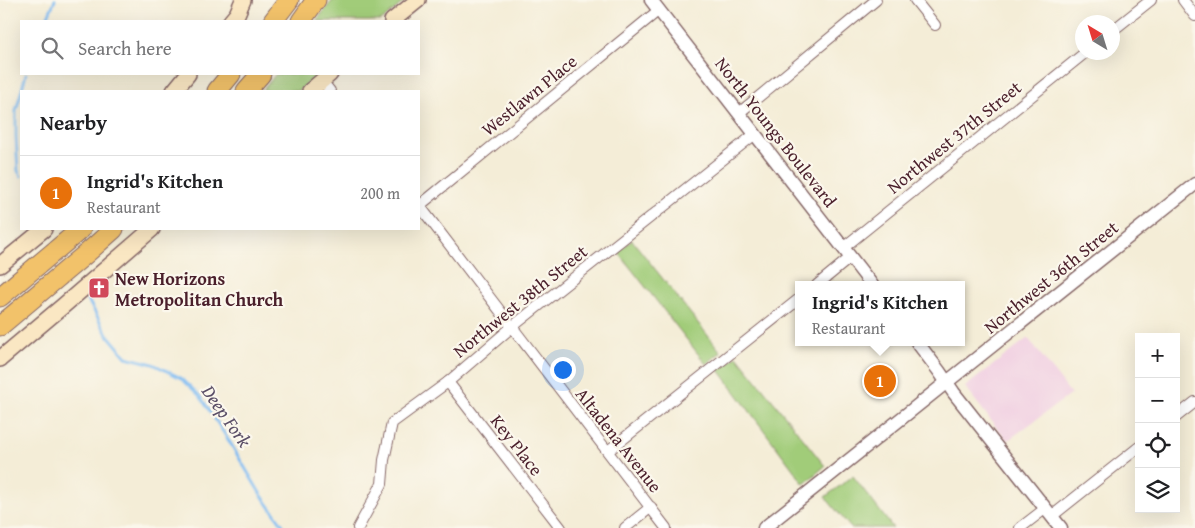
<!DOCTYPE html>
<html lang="en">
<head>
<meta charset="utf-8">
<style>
	:root { --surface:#fff; --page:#f6f6f6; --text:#202124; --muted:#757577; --line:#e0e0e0; --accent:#d1495b }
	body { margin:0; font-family:"Gentium Book Plus",serif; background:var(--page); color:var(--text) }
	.controls { position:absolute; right:15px; bottom:15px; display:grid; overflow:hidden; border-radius:0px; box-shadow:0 5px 20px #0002 }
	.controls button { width:45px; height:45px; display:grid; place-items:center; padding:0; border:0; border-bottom:1px solid var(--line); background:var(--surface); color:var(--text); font:25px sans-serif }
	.compass { position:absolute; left:1075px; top:15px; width:45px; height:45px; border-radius:50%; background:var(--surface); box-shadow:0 5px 20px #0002; rotate:322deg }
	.you { position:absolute; left:562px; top:369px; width:18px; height:18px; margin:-12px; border:4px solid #fff; border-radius:50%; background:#1a73e8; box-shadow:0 0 0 8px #1a73e833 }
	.badge { display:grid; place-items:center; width:32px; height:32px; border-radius:50%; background:var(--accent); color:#fff; font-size:16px; font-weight:700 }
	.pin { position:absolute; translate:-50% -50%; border:2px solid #fff; box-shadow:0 1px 5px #0006 }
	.popup { position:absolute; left:795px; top:281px; width:170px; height:65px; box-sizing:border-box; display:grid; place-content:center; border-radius:0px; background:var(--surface); filter:drop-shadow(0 1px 4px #0005); font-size:16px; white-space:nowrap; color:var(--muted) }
	.popup b { font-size:19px; color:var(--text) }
	.popup::after { content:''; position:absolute; left:50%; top:100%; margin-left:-10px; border:10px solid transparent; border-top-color:var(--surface) }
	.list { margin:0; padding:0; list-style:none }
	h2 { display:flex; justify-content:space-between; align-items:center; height:65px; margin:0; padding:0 20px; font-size:21px }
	h2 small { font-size:16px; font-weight:400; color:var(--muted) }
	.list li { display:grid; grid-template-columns:32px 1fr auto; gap:15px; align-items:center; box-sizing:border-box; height:75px; padding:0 20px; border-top:1px solid var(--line) }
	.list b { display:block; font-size:19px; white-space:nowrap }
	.list p { margin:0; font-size:16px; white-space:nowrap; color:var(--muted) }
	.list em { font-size:16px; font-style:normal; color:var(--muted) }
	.icon { flex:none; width:28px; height:28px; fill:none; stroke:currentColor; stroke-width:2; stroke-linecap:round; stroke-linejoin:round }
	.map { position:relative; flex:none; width:1195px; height:528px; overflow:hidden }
	.search { position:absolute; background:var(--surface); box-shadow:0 5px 20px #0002; left:20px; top:20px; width:400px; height:55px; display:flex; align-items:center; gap:12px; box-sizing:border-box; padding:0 18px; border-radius:0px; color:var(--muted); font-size:19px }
	.panel { position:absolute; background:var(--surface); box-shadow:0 5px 20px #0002; left:20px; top:90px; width:400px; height:140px; border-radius:0px }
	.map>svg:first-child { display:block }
</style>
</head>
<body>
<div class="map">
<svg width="1195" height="528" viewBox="0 0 1195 528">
	<rect width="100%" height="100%" fill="#fbf7ec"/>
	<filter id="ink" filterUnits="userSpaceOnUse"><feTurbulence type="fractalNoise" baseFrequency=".02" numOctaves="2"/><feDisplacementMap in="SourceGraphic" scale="10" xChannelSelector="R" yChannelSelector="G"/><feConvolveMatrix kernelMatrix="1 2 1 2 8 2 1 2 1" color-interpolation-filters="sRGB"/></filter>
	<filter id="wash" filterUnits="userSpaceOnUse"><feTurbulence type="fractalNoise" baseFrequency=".0096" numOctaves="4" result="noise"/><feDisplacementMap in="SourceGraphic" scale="20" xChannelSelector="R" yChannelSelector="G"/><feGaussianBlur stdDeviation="1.12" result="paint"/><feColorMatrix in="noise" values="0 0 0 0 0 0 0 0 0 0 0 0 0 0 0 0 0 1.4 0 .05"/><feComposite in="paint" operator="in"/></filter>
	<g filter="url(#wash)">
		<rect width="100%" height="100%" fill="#f4edd7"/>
		<polygon fill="#f1d0e2" points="1028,338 1071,394 1007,441 965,387"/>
		<g fill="#a1cc79" stroke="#767652">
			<polygon points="333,0 406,0 381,21 316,21"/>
			<polygon points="276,74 319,74 298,91 262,91"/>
			<polygon points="632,240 721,352 706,364 618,252"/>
			<polygon points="737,356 825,466 804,484 719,370"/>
			<polygon points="853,476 893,528 851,528 825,497"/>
		</g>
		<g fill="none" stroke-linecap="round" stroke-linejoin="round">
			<g stroke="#7fbcf2" stroke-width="3">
				<polyline points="46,21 55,0"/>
				<polyline points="21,176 18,171 16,136 16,111 26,74"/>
				<polyline points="88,300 107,334 126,357 153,364 181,378 200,396 229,441 260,493 285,528"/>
			</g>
		</g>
	</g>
	<g filter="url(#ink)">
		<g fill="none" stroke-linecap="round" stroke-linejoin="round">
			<g stroke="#866767" stroke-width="12">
				<g id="minor">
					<polyline points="915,0 935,25"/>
					<polyline points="1183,0 1195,16"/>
					<polyline points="1112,31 1151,0"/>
					<polyline points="322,81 330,91"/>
					<polyline points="739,113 876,0"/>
					<polyline points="419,205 666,528"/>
					<polyline points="419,206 659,10"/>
					<polyline points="843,248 1086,52"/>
					<polyline points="817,285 851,257"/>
					<polyline points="448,382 561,528"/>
					<polyline points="1176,417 1195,402"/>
					<polyline points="608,451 799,299"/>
					<polyline points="1052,516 1139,447"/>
					<polyline points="358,528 382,484 384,460 392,423 448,382 512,327 755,134"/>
					<polyline points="625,528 651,507"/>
					<polyline points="1020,528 1046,508"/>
				</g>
			</g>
			<g stroke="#866767" stroke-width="15">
				<g id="tertiary">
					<polyline points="651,0 872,285"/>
					<polyline points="917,342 939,371 954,393 1061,528"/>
					<polyline points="764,528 1195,184"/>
				</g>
			</g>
			<g stroke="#866767" stroke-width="18">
				<g id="secondary">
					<polyline points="231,21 237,14 243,0"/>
					<polyline points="392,21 418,0"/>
					<polyline points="174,91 188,74"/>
					<polyline points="310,91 330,74"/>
					<polyline points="0,265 44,229"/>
					<polyline points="0,359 63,306 152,229"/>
				</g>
			</g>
			<g stroke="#866767" stroke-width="21">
				<g id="motorway">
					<polyline points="273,21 289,0"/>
					<polyline points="301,21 316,0"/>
					<polyline points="217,91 231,74"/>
					<polyline points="246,91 261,74"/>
					<polyline points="0,297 81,229"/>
					<polyline points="0,326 87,253 114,229"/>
				</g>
			</g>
			<use href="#minor" stroke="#fff" stroke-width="10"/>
			<use href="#tertiary" stroke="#fff" stroke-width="12"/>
			<use href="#secondary" stroke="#fae7c3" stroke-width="15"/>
			<use href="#motorway" stroke="#f2c26a" stroke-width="19"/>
		</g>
	</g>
	<defs>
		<g id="church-square" transform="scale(1.125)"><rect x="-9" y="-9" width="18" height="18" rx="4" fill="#d1495b" stroke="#fbf7ec"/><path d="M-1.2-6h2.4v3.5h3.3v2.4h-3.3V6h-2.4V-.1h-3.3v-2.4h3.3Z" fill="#fff"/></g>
	</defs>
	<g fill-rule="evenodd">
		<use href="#church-square" x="99" y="288"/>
	</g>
	<g text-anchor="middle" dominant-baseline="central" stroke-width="4.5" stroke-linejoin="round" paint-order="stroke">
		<g font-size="18" fill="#4a1f2b" stroke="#fbf7ec">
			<text transform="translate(529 95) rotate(-39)">Westlawn Place</text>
			<text transform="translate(776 132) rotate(52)">North Youngs Boulevard</text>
			<text transform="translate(954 137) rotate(-39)">Northwest 37th Street</text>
			<text transform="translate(1051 277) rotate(-39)">Northwest 36th Street</text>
			<text transform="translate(520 301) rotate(-39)">Northwest 38th Street</text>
			<text transform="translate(619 440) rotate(52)">Altadena Avenue</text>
			<text transform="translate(517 445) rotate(52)">Key Place</text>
		</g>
		<g font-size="18" font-weight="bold" fill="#4a1f2b" stroke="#fbf7ec" text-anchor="start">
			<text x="115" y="278">New Horizons<tspan x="115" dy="21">Metropolitan Church</tspan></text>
		</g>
		<g font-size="19" font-style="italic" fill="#5a4e67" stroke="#fbf7ec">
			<text transform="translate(227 416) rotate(55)">Deep Fork</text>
		</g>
	</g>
</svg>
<div class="controls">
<button>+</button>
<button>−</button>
<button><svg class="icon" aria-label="locate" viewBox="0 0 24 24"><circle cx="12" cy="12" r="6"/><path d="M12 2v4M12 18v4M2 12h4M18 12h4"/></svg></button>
<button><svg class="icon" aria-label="layers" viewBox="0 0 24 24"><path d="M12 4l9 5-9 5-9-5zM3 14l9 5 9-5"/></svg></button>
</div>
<svg class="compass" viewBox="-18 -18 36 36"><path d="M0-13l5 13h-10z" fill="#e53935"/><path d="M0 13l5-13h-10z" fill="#757577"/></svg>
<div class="you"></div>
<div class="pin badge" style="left:880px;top:381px;background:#e8710a">1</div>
<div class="popup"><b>Ingrid's Kitchen</b>Restaurant</div>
<div class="search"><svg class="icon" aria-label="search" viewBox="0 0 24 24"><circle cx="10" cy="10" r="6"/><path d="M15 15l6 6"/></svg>Search here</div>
<section class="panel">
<h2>Nearby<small></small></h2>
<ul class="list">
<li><span class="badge" style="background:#e8710a">1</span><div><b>Ingrid's Kitchen</b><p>Restaurant</p></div><em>200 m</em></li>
</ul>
</section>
</div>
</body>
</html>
